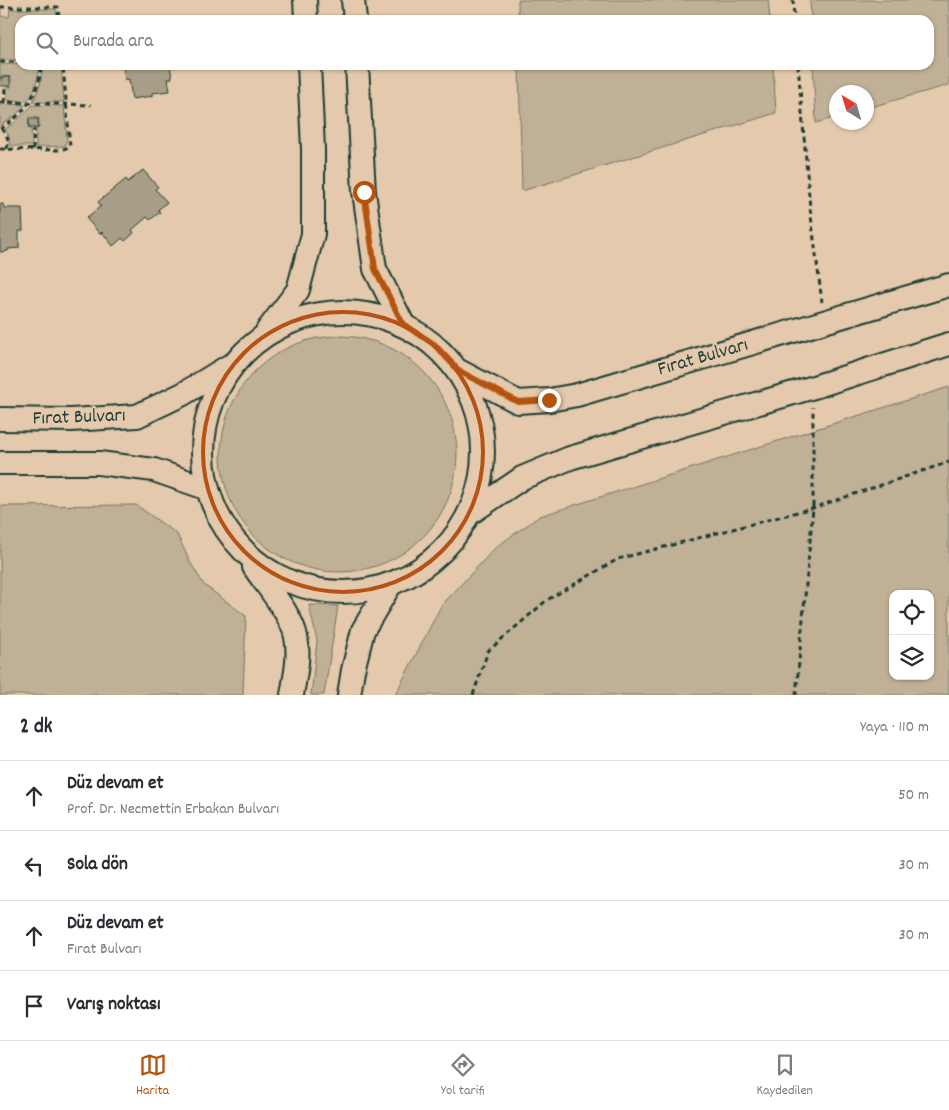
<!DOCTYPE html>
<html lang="tr">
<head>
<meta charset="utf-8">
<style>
	:root { --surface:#fff; --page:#f7f7f7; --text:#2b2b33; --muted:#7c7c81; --line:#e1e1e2; --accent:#b45309 }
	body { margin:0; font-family:Dekko,sans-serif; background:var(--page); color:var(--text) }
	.controls { position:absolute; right:15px; bottom:15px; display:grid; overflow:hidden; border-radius:10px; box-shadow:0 1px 4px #0004 }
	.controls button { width:45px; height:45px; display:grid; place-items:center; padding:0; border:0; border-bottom:1px solid var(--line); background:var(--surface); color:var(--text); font:25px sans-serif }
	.compass { position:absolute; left:829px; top:85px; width:45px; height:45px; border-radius:50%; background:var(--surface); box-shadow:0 1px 4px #0004; rotate:322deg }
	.stop { position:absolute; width:15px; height:15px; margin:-11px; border:4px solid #b45309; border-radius:50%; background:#fff }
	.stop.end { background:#b45309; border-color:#fff; box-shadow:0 1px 5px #0008 }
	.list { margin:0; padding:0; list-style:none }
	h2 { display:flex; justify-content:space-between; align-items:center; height:65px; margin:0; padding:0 20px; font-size:21px }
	h2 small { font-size:16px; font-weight:400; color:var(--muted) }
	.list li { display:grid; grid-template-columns:32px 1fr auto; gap:15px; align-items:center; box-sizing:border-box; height:70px; padding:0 20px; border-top:1px solid var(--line) }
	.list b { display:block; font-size:19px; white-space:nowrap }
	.list p { margin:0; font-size:16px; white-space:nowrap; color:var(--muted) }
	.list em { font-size:16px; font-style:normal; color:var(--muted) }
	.icon { flex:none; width:28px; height:28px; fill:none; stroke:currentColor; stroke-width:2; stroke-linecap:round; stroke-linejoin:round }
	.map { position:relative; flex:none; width:949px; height:695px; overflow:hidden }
	.search { position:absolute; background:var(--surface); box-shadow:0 1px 4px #0004; left:15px; right:15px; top:15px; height:55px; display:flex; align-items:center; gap:12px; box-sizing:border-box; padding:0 18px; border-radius:15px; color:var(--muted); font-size:19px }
	.sheet { height:345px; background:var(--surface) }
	nav { display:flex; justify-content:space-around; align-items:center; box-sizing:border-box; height:70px; border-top:1px solid var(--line); background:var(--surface); font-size:14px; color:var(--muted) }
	nav a { display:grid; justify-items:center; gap:2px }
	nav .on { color:var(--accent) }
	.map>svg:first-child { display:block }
</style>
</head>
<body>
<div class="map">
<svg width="949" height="695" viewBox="0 0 949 695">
	<rect width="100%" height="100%" fill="#e4c9ac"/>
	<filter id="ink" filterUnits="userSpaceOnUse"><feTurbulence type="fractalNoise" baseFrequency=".02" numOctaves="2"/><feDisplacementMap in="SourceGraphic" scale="10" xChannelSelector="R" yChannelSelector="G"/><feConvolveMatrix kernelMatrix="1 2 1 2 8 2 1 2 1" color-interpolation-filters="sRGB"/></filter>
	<g filter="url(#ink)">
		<g fill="#c0b096" stroke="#707665" fill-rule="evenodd">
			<polygon points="518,0 768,0 770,20 518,20"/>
			<polygon points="810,0 949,0 949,85 867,108 866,92 836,92 836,117 816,123 813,65 929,65 929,20 811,20"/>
			<polygon points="0,9 1,9 1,16 9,17 10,9 56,9 57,20 20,20 20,60 0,60"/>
			<path d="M0 64 39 65C38 78 36 91 27 101L7 100V87H11V77L1 76 0 79Z"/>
			<polygon points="43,65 61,65 64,102 33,102 40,85"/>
			<polygon points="519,65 773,65 776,113 522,191"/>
			<polygon points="0,104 25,105 16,115 0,126"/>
			<polygon points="33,105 64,106 67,140 65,146 36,147 36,129 39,128 39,118 29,117 28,128 31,128 32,146 10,146 8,134 5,129 13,124"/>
			<circle cx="339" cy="454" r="118"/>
			<path d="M949 387V695H395L441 606 496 547 540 516ZM893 594H930V676H893Z"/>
			<polygon points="136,505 177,534 190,562 204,585 246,616 243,695 0,695 0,506"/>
			<polygon points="309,605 338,606 324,695 311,695 317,641"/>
		</g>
		<g fill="#a89e87" stroke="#1f3d34">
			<polygon points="123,65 170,66 172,78 168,79 170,91 152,93 152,96 132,99 129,79 125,80"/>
			<rect x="1" y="77" width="9" height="9"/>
			<rect x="29" y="119" width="9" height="9"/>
			<polygon points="143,170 158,187 155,189 167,202 158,210 160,212 150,220 147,217 132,230 134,233 125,241 122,238 113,246 102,232 100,234 86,218 101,206 98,202 126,179 128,182"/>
			<polygon points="0,204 3,204 4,208 22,208 23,231 19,231 19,248 8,249 8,251 0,252"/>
		</g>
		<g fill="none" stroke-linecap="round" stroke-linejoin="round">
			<g stroke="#1f3d34" stroke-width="26">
				<g id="major">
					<polyline points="305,0 306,20"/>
					<polyline points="353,0 355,20"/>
					<polyline points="357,65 364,192 375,269 403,324"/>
					<circle cx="343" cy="452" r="140"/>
					<polyline points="267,331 298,290 313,234 313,149 309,65"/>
					<polyline points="459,371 518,402 549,400 577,395 949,285"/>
					<polyline points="0,419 71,420 137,416 183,394 229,366"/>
					<polyline points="0,463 99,463 154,470 206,488"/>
					<polyline points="469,514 522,478 570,458 814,387 949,344"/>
					<path d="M254 567C266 585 293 617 296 637 300 657 295 676 292 695"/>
					<polyline points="349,695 353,670 363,630 390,585"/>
				</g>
			</g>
			<g stroke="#1f3d34" stroke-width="3" stroke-dasharray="5 4" stroke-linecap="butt">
				<polyline points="793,0 794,20"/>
				<polyline points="0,7 58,7 59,20"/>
				<polyline points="0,62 20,62"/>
				<polyline points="798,65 810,208 822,302"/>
				<polyline points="0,102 91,105"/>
				<polyline points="4,103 5,88"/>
				<polyline points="2,128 8,139 7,149"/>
				<path d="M0 129C24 115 40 93 41 65"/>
				<polyline points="0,149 59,150 70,147 63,65"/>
				<polyline points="33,150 34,129"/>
				<polyline points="473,695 488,651 547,600 618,559 813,508 949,462"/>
				<polyline points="796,695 813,508 813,407"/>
			</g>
			<use href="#major" stroke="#e4c9ac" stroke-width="22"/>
		</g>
	</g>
	<g fill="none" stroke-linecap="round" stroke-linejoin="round" filter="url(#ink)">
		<polyline stroke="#b45309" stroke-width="6" points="364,192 375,269 403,324 434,344 459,371 518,402 549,400"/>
	</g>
	<path fill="none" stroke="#b65216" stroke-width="4" stroke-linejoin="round" d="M203 452a140 140 0 1 1 280 0a140 140 0 1 1-280 0Z"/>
	<g text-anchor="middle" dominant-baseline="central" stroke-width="4" stroke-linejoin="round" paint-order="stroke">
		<g font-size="20" fill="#1f3d34" stroke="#e4c9ac">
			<text transform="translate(703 358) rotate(-16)">Fırat Bulvarı</text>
			<text transform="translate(79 418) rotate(-2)">Fırat Bulvarı</text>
		</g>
	</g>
</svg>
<div class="controls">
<button><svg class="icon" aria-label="locate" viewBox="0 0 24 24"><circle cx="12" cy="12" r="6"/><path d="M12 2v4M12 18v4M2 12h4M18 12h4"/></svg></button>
<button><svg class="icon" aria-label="layers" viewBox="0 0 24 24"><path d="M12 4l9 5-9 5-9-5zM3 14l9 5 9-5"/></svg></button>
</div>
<svg class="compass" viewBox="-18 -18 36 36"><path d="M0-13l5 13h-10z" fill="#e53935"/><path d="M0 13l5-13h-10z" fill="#7c7c81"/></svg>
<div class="stop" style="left:364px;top:192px"></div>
<div class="stop end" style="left:549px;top:400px"></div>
<div class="search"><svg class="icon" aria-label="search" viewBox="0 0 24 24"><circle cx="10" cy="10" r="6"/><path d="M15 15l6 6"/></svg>Burada ara</div>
</div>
<section class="sheet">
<h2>2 dk<small>Yaya · 110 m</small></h2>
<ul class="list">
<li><svg class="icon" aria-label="ahead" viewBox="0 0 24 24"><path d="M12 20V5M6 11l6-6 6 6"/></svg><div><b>Düz devam et</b><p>Prof. Dr. Necmettin Erbakan Bulvarı</p></div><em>50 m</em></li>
<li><svg class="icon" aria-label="left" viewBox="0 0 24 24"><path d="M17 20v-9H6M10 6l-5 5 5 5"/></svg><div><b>Sola dön</b></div><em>30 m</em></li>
<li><svg class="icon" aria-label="ahead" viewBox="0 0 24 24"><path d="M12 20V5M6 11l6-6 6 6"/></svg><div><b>Düz devam et</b><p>Fırat Bulvarı</p></div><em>30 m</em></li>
<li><svg class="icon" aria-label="arrive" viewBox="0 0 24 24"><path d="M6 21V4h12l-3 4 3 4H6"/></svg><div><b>Varış noktası</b></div></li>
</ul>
</section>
<nav>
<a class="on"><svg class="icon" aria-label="map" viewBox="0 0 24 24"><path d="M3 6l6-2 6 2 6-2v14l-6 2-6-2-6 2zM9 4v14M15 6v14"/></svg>Harita</a>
<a><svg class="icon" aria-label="directions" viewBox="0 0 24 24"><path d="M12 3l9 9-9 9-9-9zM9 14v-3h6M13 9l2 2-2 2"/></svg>Yol tarifi</a>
<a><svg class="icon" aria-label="saved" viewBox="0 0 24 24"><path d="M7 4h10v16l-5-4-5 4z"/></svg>Kaydedilen</a>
</nav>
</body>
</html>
